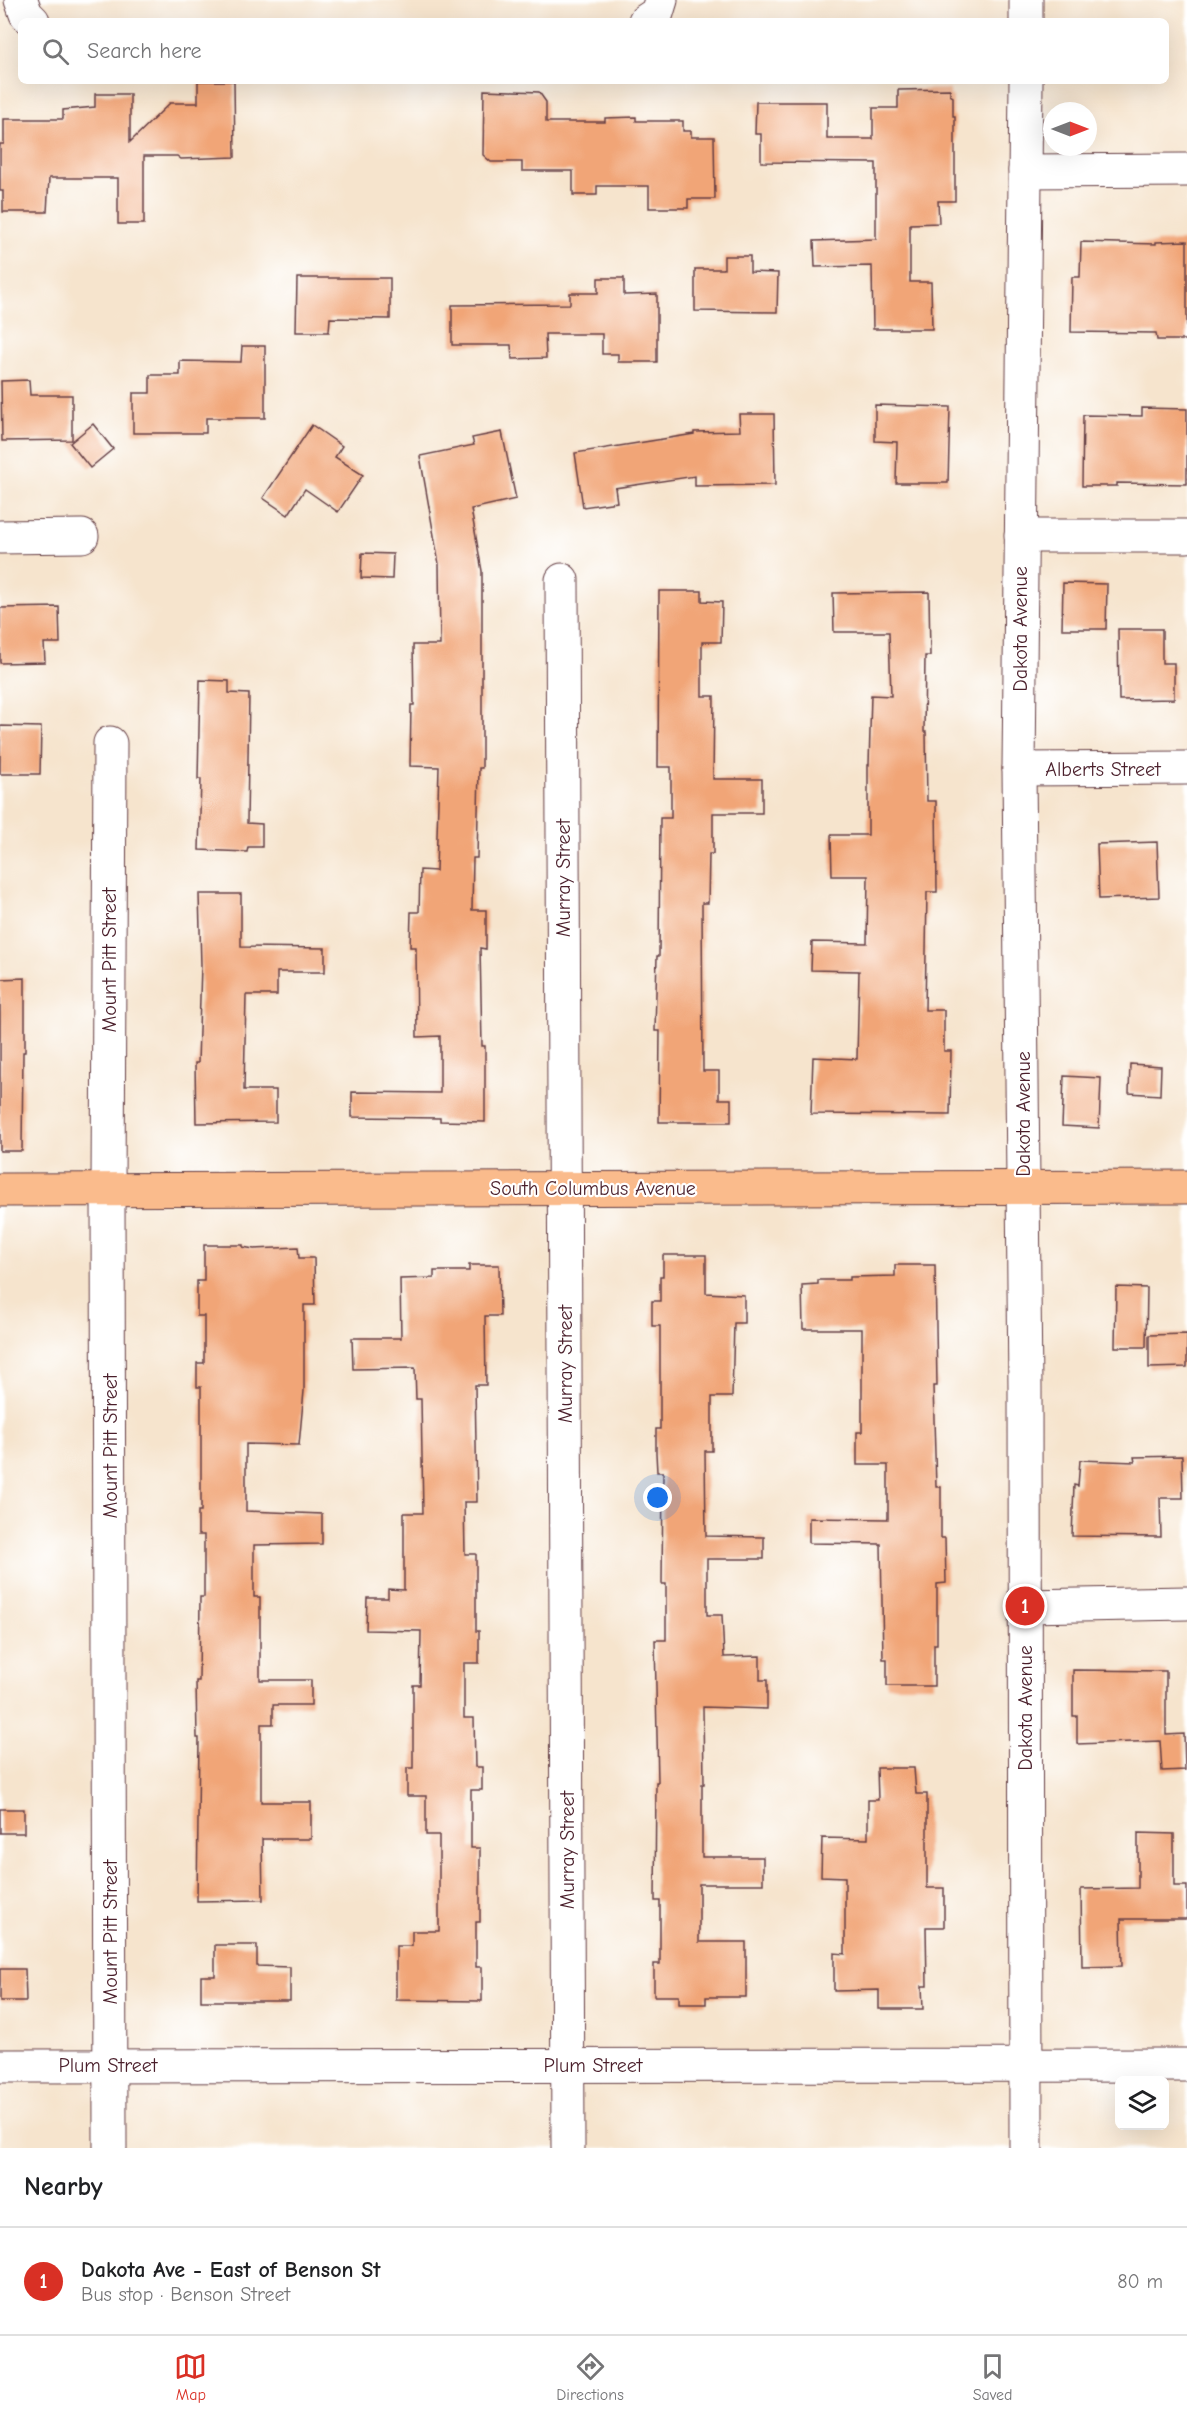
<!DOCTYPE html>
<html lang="en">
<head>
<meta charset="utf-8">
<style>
	:root { --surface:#fff; --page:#f6f6f6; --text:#202124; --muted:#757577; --line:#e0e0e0; --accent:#d93025 }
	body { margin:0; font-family:"Comic Neue",sans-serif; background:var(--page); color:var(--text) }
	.controls { position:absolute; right:18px; bottom:18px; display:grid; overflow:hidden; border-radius:9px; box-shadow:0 6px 24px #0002 }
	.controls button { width:54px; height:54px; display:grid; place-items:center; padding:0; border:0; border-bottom:2px solid var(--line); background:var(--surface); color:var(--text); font:30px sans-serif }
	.compass { position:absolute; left:1043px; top:102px; width:54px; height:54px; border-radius:50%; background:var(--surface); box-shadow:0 6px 24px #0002; rotate:90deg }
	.you { position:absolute; left:658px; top:1498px; width:21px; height:21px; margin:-15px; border:4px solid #fff; border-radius:50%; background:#1a73e8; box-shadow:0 0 0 9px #1a73e833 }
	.badge { display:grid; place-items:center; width:39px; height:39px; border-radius:50%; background:var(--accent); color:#fff; font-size:20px; font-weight:700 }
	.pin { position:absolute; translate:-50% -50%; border:3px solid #fff; box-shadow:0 2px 6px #0006 }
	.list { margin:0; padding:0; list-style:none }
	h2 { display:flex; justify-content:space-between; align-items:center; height:78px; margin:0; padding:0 24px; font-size:26px }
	h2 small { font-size:20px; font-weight:400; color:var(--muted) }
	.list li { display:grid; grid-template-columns:39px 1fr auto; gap:18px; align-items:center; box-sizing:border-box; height:108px; padding:0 24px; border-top:2px solid var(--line) }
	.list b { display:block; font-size:22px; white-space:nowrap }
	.list p { margin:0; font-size:20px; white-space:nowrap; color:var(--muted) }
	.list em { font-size:20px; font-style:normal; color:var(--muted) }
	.icon { flex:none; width:33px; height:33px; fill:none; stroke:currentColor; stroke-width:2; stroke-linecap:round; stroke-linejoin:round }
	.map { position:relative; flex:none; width:1187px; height:2148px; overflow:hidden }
	.search { position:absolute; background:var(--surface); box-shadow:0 6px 24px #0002; left:18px; right:18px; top:18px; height:66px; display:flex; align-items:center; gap:15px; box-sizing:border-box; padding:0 21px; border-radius:9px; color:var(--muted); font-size:22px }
	.sheet { height:186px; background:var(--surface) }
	nav { display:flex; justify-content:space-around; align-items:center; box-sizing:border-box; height:84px; border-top:2px solid var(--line); background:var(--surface); font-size:16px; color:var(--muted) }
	nav a { display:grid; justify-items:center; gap:3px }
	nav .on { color:var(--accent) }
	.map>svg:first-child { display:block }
</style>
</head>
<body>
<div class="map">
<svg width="1187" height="2148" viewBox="0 0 1187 2148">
	<rect width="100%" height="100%" fill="#fff"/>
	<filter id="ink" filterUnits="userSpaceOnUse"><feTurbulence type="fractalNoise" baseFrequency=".0167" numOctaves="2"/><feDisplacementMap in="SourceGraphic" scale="12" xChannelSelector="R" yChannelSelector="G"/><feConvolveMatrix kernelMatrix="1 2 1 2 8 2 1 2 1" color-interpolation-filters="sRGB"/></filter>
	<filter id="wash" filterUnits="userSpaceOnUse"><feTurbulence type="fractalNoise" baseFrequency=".008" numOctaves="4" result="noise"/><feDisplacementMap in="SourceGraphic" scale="24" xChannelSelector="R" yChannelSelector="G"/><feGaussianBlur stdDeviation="1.35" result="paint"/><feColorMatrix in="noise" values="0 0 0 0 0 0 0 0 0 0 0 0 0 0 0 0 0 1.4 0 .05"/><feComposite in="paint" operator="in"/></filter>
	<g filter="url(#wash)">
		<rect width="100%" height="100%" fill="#f6e4cd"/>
		<g id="blocks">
			<g fill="#f1a577">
				<polygon points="198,81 234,81 235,157 181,159 177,156 144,156 144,224 118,224 118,178 49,178 47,212 3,212 3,191 0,191 0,144 4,144 4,119 63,119 63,110 95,107 95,94 130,94 130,142 170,103 198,103"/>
				<polygon points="950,89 950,95 953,97 953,116 955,116 955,201 938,201 939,223 910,224 910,282 931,282 932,329 873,329 872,266 815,267 814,241 876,239 876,163 761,162 761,134 755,134 756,102 827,102 827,139 873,139 873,108 898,108 898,90"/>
				<polygon points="484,90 539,92 546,102 546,122 605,122 605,118 636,117 636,121 683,121 683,131 691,131 691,137 714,137 715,199 688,199 688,208 649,208 649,186 597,186 597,195 573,195 573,171 522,171 522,162 491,162 483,155"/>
				<polygon points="1187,241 1187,340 1157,340 1156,333 1071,332 1072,277 1080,277 1081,242 1156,244 1156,242"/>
				<polygon points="724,256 750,256 750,272 778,273 777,312 695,311 695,269 724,269"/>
				<polygon points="297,278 390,278 390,319 330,318 329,332 296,332"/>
				<polygon points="598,278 624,278 624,295 657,294 657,362 618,362 618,354 602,354 602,334 545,334 546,358 512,359 511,345 452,345 452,305 570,304 570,293 598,293"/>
				<polygon points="242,346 265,346 265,418 206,418 206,433 133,433 133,393 150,393 150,375 180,375 180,361 241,362"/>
				<polygon points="29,380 30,395 72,395 72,440 2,441 1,381"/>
				<polygon points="875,405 950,407 948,483 896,483 897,442 875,441"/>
				<polygon points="1142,408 1187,409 1187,484 1117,483 1117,486 1082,486 1083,415 1142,416"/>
				<polygon points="739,414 774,414 775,485 695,486 695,476 615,488 617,502 583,507 575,453 694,434 694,432 740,431"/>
				<polygon points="93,424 113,449 90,468 70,443"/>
				<polygon points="312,425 342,446 335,457 363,475 338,512 305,489 288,515 263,498"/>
				<polygon points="502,432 516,499 471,509 482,571 482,768 479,768 477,858 473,858 472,910 486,910 486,949 480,948 482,1046 485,1046 485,1122 440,1121 440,1118 352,1117 352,1092 440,1093 440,1036 417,1037 416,947 410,947 411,912 419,912 420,870 436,871 439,767 410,766 411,705 414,705 413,645 440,645 439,564 420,456 474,445 472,438"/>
				<polygon points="362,553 393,554 392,579 361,578"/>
				<polygon points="1063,583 1107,584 1106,629 1062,629"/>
				<polygon points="659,591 702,591 702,601 722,602 721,642 702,642 702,696 714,696 713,779 762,779 762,813 713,813 713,854 709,854 708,903 702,903 703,1071 719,1071 719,1099 731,1099 731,1122 659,1122 660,1031 655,1031 657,956 659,956 660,818 671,818 671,767 658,767"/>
				<polygon points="929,592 930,656 925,656 924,732 926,732 927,801 936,801 937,892 927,892 925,1010 944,1010 944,1051 951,1051 950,1115 811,1114 813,1057 857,1059 859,971 811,970 812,942 867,943 868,876 832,876 831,835 868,835 868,765 869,765 871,695 891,696 889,632 834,632 833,593"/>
				<polygon points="59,607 60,643 44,643 45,662 0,663 0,608"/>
				<polygon points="1118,629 1162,629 1162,663 1174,663 1174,699 1119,700"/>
				<polygon points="200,680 229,681 229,693 249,694 247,823 262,824 262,847 248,847 247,852 199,850 201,779 198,779"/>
				<polygon points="0,726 41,727 40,774 0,774"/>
				<polygon points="1157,842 1159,897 1099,899 1097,844"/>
				<polygon points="199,894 241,894 241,947 325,948 325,972 277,972 277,995 246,995 244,1090 276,1090 276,1122 196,1123 195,1063 198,1063 201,965"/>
				<polygon points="25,978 25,1052 23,1052 22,1151 0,1151 0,979"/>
				<polygon points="1130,1064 1161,1066 1160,1095 1129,1093"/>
				<polygon points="1064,1076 1101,1078 1099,1128 1062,1126"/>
				<polygon points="204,1245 243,1245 243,1247 254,1249 298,1247 299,1258 314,1258 315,1305 304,1305 304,1391 299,1445 246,1444 246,1511 322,1514 322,1544 254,1545 254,1597 260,1597 260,1680 311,1680 311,1705 273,1705 273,1724 261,1724 261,1802 311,1802 311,1839 262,1839 263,1900 197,1901 199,1738 197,1738 196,1681 199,1681 200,1597 204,1597 204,1535 198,1535 198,1511 201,1511 201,1387 197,1387 197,1363 204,1363 204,1316 197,1316 197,1281 204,1281"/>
				<polygon points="663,1255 706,1255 706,1293 744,1295 744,1323 734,1323 732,1397 712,1397 712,1451 705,1451 706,1536 764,1537 764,1559 707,1559 707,1615 722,1615 724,1657 760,1656 760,1680 767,1680 767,1709 703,1707 704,1784 702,1784 702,1857 763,1857 763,1884 699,1884 699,1942 746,1942 746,1997 706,1997 706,2004 679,2004 679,1996 654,1996 654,1964 660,1964 660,1901 655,1901 656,1782 658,1782 655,1640 666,1640 666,1584 662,1584 663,1472 657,1472 656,1453 656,1429 660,1429 660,1326 652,1326 652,1301 660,1301 660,1276 663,1276"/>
				<polygon points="469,1265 499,1265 500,1316 485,1316 486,1385 475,1385 477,1502 464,1502 465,1554 476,1554 476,1631 479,1631 479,1663 464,1663 464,1718 474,1718 475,1767 482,1767 482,1790 471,1790 471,1848 480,1848 480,1922 476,1922 476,1967 482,1967 482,2001 396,2000 396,1946 412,1946 412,1931 439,1931 439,1835 426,1835 426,1796 407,1796 407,1768 413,1768 413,1685 420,1685 421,1631 366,1630 367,1598 388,1598 388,1589 404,1590 404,1513 423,1513 421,1399 416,1399 415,1368 353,1369 352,1338 401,1338 400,1279 434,1278 434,1271 469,1271"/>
				<polygon points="895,1265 935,1265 937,1386 933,1386 936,1487 941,1487 941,1538 945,1538 946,1583 937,1584 937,1644 934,1644 934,1686 887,1686 887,1659 883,1659 881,1544 809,1543 809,1518 888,1519 888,1465 857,1465 857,1432 862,1432 862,1329 803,1329 802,1285 818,1284 818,1280 850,1280 850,1277 895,1276"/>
				<polygon points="1116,1287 1147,1288 1146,1347 1115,1347"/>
				<polygon points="1187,1334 1187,1367 1149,1368 1149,1335"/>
				<polygon points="1182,1456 1183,1498 1160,1498 1161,1537 1072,1536 1074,1485 1078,1486 1080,1460 1135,1462 1134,1457"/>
				<polygon points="1073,1670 1166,1671 1166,1735 1184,1734 1185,1770 1162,1771 1160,1741 1077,1744 1077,1716 1073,1716"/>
				<polygon points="877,1768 914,1768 916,1794 927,1794 927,1888 944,1888 944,1927 926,1927 927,1986 922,1986 923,2009 879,2009 879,1990 834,1991 834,1953 845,1954 845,1877 821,1876 822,1838 868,1839 868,1800 878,1800"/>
				<rect x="0" y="1809" width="24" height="24"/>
				<polygon points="1138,1833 1174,1834 1174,1886 1187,1886 1187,1919 1121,1919 1122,1966 1082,1967 1081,1889 1138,1888"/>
				<polygon points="215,1945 257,1945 257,1966 290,1967 290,2001 201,2001 201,1976 215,1976"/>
				<polygon points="0,1969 25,1969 26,2001 0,2001"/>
			</g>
		</g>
	</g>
	<g filter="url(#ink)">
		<use href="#blocks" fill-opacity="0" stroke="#643d43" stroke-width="1.5"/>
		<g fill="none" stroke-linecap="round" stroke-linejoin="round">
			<g stroke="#643d43" stroke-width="35">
				<g id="minor">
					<polyline points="21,0 26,14 33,21"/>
					<polyline points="645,21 657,13 661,0"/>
					<polyline points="1026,21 1026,0"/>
					<polyline points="1026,81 1019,769 1025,1389 1026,2148"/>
					<polyline points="1025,171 1187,170"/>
					<polyline points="1021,536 1187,536"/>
					<polyline points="0,537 82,536"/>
					<polyline points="562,580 568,2148"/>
					<polyline points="1019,769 1187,768"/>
					<polyline points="1025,1606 1187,1603"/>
					<polyline points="0,2066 1187,2065"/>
					<polyline points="110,2148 108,1189 110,743"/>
				</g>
			</g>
			<g stroke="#643d43" stroke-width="35">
				<polyline id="major" points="0,1190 1187,1187"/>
			</g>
			<use href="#minor" stroke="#fff" stroke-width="33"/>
			<use href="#major" stroke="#fabb8c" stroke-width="33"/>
		</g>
	</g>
	<g text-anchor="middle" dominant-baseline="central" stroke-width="4.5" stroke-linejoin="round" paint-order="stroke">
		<g font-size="20" fill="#4a1f2b" stroke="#fff">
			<text transform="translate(1020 629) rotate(-90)">Dakota Avenue</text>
			<text x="1103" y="769">Alberts Street</text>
			<text transform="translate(563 878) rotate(-90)">Murray Street</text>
			<text transform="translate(109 960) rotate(-90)">Mount Pitt Street</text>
			<text transform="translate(1023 1114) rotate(-90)">Dakota Avenue</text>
			<text x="593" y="1188">South Columbus Avenue</text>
			<text transform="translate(565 1364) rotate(-90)">Murray Street</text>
			<text transform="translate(110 1446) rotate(-90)">Mount Pitt Street</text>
			<text transform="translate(1025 1708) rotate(-90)">Dakota Avenue</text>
			<text transform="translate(567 1850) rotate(-90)">Murray Street</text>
			<text transform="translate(110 1932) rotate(-90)">Mount Pitt Street</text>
			<text x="108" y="2065">Plum Street</text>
			<text x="593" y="2065">Plum Street</text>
		</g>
	</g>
</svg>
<div class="controls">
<button><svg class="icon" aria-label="layers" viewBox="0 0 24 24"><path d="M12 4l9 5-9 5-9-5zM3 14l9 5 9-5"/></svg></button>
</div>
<svg class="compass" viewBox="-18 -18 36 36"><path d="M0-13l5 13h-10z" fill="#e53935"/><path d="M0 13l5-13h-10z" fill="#757577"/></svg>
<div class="you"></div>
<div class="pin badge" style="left:1025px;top:1606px">1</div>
<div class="search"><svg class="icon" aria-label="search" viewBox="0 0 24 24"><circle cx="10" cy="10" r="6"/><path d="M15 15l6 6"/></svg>Search here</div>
</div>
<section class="sheet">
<h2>Nearby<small></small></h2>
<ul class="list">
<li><span class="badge">1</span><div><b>Dakota Ave - East of Benson St</b><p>Bus stop · Benson Street</p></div><em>80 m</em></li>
</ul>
</section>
<nav>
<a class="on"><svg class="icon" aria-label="map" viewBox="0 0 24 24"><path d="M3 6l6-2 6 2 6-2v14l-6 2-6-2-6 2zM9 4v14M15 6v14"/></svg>Map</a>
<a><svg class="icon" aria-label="directions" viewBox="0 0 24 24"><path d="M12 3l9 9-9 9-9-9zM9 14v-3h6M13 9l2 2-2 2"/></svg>Directions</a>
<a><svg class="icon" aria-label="saved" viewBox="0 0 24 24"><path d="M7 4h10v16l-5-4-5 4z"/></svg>Saved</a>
</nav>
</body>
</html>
